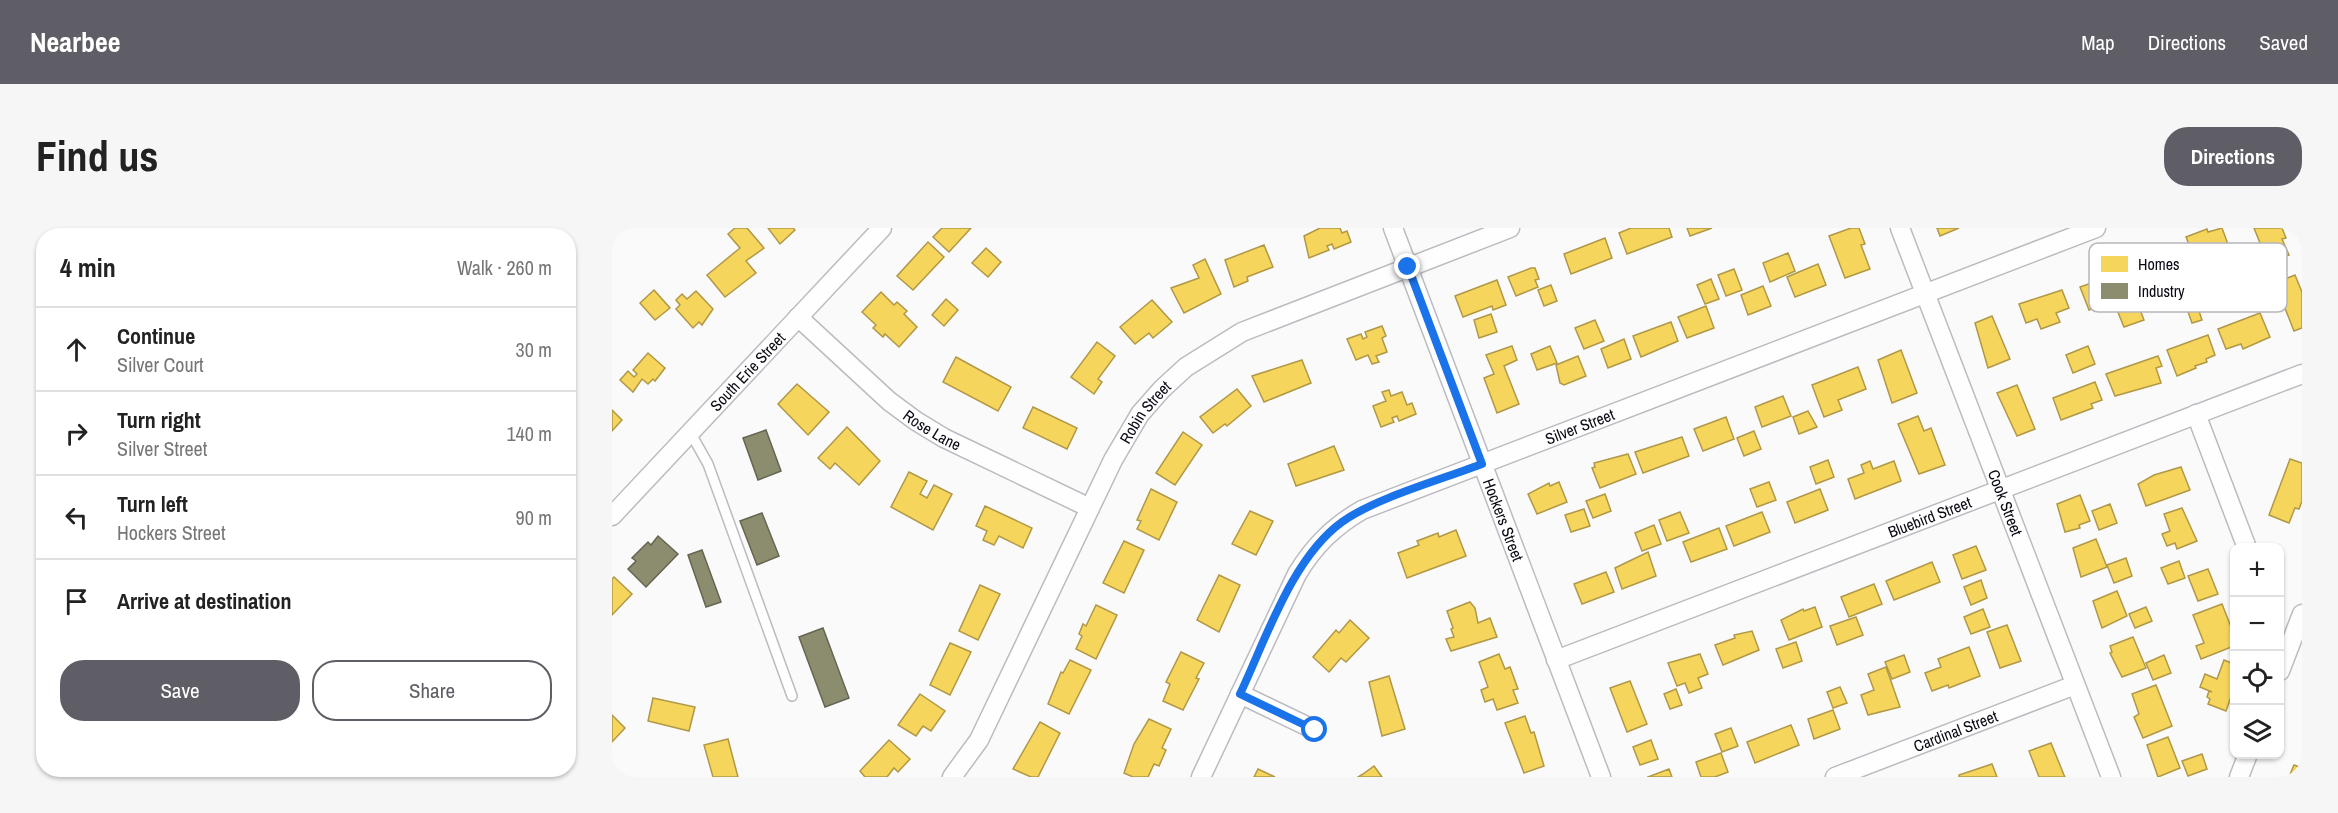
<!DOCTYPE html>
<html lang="en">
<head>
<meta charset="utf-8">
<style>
	:root { --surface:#fff; --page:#f6f6f6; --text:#222; --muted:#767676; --line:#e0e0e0; --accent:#5f5d65 }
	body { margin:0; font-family:"Archivo Narrow",sans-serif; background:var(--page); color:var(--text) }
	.controls { position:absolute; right:18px; bottom:18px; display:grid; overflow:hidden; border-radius:12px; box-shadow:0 2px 4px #0004 }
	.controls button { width:54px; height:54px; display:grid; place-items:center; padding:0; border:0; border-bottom:2px solid var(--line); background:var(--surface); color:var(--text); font:30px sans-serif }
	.stop { position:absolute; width:18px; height:18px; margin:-14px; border:4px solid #1a73e8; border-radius:50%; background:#fff }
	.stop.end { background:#1a73e8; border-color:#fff; box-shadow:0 2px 6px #0008 }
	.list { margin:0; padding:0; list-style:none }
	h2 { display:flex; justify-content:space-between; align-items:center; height:78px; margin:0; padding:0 24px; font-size:26px }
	h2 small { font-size:20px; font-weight:400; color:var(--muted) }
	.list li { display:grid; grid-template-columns:39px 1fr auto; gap:18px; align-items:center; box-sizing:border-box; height:84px; padding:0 24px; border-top:2px solid var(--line) }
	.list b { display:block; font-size:22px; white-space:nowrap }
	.list p { margin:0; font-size:20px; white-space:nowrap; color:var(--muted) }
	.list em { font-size:20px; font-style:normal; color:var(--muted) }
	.actions { display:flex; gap:12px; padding:18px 24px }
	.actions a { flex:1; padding:14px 0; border:2px solid var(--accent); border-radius:24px; text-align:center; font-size:21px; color:var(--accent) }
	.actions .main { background:var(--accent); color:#fff }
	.icon { flex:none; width:33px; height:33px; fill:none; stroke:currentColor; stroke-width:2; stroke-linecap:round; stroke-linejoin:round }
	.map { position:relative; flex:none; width:1690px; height:549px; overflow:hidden; border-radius:24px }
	header { display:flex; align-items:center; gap:36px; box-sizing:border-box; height:84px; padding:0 30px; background:var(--accent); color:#fff }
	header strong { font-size:28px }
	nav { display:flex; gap:33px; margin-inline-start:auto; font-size:21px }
	.intro { display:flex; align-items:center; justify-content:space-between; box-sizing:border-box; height:144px; padding:0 36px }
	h1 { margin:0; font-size:42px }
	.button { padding:15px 27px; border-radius:24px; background:var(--accent); color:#fff; font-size:21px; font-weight:700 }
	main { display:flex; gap:36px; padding:0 36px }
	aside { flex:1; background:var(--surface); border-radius:24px; box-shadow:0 2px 4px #0004 }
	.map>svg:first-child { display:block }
</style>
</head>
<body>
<header>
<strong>Nearbee</strong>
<nav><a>Map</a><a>Directions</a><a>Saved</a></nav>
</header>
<div class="intro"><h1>Find us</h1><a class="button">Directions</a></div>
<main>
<aside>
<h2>4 min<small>Walk · 260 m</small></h2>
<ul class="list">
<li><svg class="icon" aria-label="ahead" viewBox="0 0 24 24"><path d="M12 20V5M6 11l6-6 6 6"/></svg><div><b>Continue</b><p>Silver Court</p></div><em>30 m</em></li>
<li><svg class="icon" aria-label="right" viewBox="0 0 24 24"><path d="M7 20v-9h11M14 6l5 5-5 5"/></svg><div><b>Turn right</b><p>Silver Street</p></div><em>140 m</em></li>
<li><svg class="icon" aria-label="left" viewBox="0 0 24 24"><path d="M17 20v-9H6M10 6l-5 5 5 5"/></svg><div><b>Turn left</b><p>Hockers Street</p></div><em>90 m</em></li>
<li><svg class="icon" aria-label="arrive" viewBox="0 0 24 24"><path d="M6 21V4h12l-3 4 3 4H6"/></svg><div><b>Arrive at destination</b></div></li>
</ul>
<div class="actions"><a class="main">Save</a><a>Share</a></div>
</aside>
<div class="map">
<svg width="1690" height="549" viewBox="0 0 1690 549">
	<rect width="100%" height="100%" fill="#fafafa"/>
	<g fill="#f6d55c" stroke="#b09847" stroke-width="1.5">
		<polygon points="123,0 135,0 152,20 134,33 144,45 113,69 95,47 128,20 116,6"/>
		<polygon points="156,0 181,0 183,2 168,16"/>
		<polygon points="330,0 359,0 337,24 321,9"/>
		<polygon points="708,0 728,0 730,5 735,3 739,14 722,21 720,16 715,18 717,22 697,30 692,8"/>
		<polygon points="1019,0 1057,0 1060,9 1015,26 1007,5"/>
		<polygon points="1075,0 1100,0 1078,8"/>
		<polygon points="1239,0 1247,0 1253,16 1249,17 1258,41 1233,50 1217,8"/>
		<polygon points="1325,0 1347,0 1328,8"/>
		<polygon points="1610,0 1617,19 1598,26 1599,30 1589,34 1583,17 1578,19 1574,9 1595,1 1596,4"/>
		<polygon points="1642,0 1670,0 1674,10 1670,11 1677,27 1656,35"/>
		<polygon points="993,10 1000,30 959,46 952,26"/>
		<polygon points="316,14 332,29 301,62 285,48"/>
		<polygon points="652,17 661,39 635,49 636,53 622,59 613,32"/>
		<polygon points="374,20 389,34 376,49 360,35"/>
		<polygon points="1176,25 1183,43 1158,54 1151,35"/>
		<polygon points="593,31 609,66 572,85 559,60 587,50 581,37"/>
		<polygon points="1206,36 1214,57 1183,69 1175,49"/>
		<polygon points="1506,38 1517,67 1477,82 1468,59 1488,52 1486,46"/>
		<polygon points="919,40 923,40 927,51 923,52 926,59 904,68 896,49"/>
		<polygon points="1122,41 1130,62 1114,68 1106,47"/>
		<polygon points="1683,47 1690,64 1690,100 1682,103 1663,55"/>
		<polygon points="1099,51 1107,71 1093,76 1085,57"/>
		<polygon points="885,52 894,77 881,82 880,78 851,89 843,68"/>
		<polygon points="939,57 945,73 932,78 926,62"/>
		<polygon points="1151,58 1159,78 1136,87 1129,67"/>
		<polygon points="42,62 58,80 43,92 28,75"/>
		<polygon points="1450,62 1457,80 1444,85 1448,94 1429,101 1425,91 1414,95 1407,76"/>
		<polygon points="84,63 101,81 90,97 87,94 81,100 64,81 68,77 64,72 70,66 75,71"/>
		<polygon points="269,64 282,77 285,74 295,83 292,86 305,99 287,119 273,106 271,109 261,100 264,97 250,84"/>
		<polygon points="1523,69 1532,92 1512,99 1503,77"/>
		<polygon points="334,71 346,82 332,98 320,87"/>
		<polygon points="540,72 560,94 541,110 537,105 523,116 508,99"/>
		<polygon points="1585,77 1590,92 1580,95 1575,81"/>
		<polygon points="1094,78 1102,100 1075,110 1066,89"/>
		<polygon points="1648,85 1658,109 1631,121 1629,116 1614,121 1606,101"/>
		<polygon points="879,86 885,104 867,110 862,92"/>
		<polygon points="1380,88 1398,131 1376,140 1363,95"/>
		<polygon points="983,92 992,113 972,121 963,100"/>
		<polygon points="1059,94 1066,113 1029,129 1021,108"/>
		<polygon points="770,98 774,108 770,110 775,124 764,128 767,134 760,136 756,127 744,132 735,111 749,106 751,111 755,109 753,104"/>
		<polygon points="1596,107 1603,127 1594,131 1595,134 1583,138 1584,140 1565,148 1555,122"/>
		<polygon points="1012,111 1019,131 996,140 989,121"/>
		<polygon points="485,114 503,128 486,151 490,154 482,166 459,149"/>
		<polygon points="900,118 905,132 892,138 907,176 885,185 872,150 882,146 874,127"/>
		<polygon points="938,118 945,135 925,142 919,126"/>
		<polygon points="1476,118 1483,136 1461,145 1454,127"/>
		<polygon points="1289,122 1305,165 1280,175 1266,132"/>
		<polygon points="36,125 53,140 43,153 41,151 36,156 30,151 21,164 8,152 16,143 22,149 25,146 21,142"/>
		<polygon points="966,128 974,148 952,157 948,155 944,137"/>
		<polygon points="1546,128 1550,138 1544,140 1549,155 1503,168 1494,146"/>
		<polygon points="344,129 399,159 386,183 331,154"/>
		<polygon points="690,132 699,155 652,174 640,148"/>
		<polygon points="1246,139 1254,161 1226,172 1230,182 1212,189 1200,157"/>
		<polygon points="1483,154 1490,172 1479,176 1481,180 1449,192 1441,170"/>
		<polygon points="185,156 217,184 196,207 166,176"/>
		<polygon points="1405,157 1423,201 1405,208 1385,165"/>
		<polygon points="625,161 639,178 615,198 613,196 601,205 588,189"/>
		<polygon points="777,162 779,168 790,164 795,177 800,175 804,186 787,193 785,188 780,190 782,194 769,199 761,178 774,173 770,164"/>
		<polygon points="1171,168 1179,188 1150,199 1143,179"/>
		<polygon points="421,179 465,200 455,221 411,200"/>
		<polygon points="0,182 10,192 0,203"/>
		<polygon points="1196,183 1205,199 1187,206 1181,189"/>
		<polygon points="1306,188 1312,203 1319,200 1333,237 1307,246 1286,196"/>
		<polygon points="1114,189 1122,211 1091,223 1082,201"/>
		<polygon points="235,199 268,233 247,257 223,235 218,241 206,230"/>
		<polygon points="1142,203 1149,221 1132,228 1125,210"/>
		<polygon points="571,204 590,217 563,257 544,245"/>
		<polygon points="1070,209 1077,228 1031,245 1023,224"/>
		<polygon points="722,218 732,242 684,258 676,236"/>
		<polygon points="1016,226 1024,246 988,260 980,240 983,239 982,235"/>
		<polygon points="1678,231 1690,235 1690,273 1687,281 1683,280 1677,295 1657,287"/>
		<polygon points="1216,232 1222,249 1204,256 1198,239"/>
		<polygon points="1258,233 1261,241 1282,233 1289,253 1243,271 1236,251 1252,245 1249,237"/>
		<polygon points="1569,239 1578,262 1534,278 1526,256 1542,247"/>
		<polygon points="297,244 315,253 308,266 315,270 322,257 340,266 321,302 279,279"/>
		<polygon points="947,254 955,274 925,286 916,266 937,255 938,258"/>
		<polygon points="1157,254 1164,272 1145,279 1138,261"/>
		<polygon points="539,261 565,274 547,312 525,301 529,293 525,292"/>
		<polygon points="1208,261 1216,282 1183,295 1175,274"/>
		<polygon points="993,266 999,283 981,290 974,273"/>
		<polygon points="1468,267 1478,293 1467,297 1468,300 1453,304 1445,276"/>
		<polygon points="1498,276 1505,295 1487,302 1480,283"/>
		<polygon points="373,278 420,300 411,320 387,308 382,317 371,312 375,303 364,298"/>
		<polygon points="1570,280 1585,313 1565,321 1563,315 1555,318 1550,306 1558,303 1552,286"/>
		<polygon points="972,281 978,298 959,304 953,287"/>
		<polygon points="638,283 661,293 644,327 620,316"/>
		<polygon points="1068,284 1077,305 1055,313 1047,292"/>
		<polygon points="1150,284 1158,304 1122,318 1114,298"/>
		<polygon points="1042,297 1049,316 1030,323 1023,305"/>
		<polygon points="1107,300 1115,321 1079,334 1071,314"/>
		<polygon points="844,302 854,328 795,350 786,325 807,317 805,313 826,305 827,309"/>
		<polygon points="1484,311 1495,339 1469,349 1461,320"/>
		<polygon points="512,313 532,322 512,365 491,355"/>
		<polygon points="1364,318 1374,342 1350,351 1341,327"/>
		<polygon points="1036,324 1044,348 1010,361 1003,340"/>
		<polygon points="1514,330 1520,348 1502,355 1495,337"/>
		<polygon points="1567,333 1573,350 1556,356 1549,340"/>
		<polygon points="1320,334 1328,354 1282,372 1274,353"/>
		<polygon points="1596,341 1606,366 1586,373 1576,348"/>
		<polygon points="994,344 1002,364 970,376 962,356"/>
		<polygon points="607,347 628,357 607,404 585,392"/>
		<polygon points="2,349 20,366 0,387 0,351"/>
		<polygon points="1369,352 1375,370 1359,377 1352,359"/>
		<polygon points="1262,356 1270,376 1237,389 1229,369"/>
		<polygon points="368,357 388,366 366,412 347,403"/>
		<polygon points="1505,363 1515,388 1490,400 1481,373"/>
		<polygon points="858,374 863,380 866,395 878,390 885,409 839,423 834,411 842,409 839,401 841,400 835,383"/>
		<polygon points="1610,376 1621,404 1622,418 1589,431 1584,418 1592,415 1581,387"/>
		<polygon points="484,377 505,387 484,431 464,421 470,408 467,406 471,396 474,398"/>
		<polygon points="1203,379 1210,399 1177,412 1169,392 1191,381 1192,383"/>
		<polygon points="1534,379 1540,393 1523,400 1517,386"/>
		<polygon points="1371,381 1378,399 1359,406 1352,389"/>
		<polygon points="1244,389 1251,407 1225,417 1218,398"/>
		<polygon points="738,392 757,410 734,434 729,430 717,444 701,429 724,402 727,405"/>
		<polygon points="1395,397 1409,433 1388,440 1375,404"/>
		<polygon points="1140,403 1147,422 1111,437 1103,417 1123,410 1122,407"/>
		<polygon points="1521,409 1534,440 1510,449 1498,425 1500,424 1498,418"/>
		<polygon points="1184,414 1190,433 1171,440 1164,421"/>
		<polygon points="338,415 359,424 338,467 318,457"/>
		<polygon points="1357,419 1368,448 1337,460 1336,457 1320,463 1313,445 1329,439 1326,431"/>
		<polygon points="569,424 592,435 584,450 587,451 571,482 551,473 558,456 554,454"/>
		<polygon points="887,426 893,441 898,439 906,461 901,462 906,475 885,482 881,471 873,474 869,462 876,459 867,434"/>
		<polygon points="1088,426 1096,446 1086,450 1090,460 1077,465 1073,455 1065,458 1056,435"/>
		<polygon points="1292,427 1298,444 1280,451 1273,434"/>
		<polygon points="1552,427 1559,445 1541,452 1534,435"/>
		<polygon points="458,432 479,442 457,486 436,476 449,444 451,445"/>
		<polygon points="1612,432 1622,436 1622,470 1619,469 1614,483 1596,476 1598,471 1595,469 1597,463 1600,464 1588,459 1593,446 1605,451"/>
		<polygon points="1274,439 1288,479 1256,487 1249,467 1262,462 1256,446"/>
		<polygon points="777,448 793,501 770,508 757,454"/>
		<polygon points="1018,453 1035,496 1015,504 998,460"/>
		<polygon points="1544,457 1560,498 1531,510 1522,489 1527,486 1520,466"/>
		<polygon points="1228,459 1235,475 1221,480 1215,464"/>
		<polygon points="1064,461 1070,477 1058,481 1052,466"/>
		<polygon points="308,466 333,483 319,503 311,498 304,508 286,497"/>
		<polygon points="41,470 83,479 77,503 36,493"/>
		<polygon points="1221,482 1228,501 1202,511 1196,491"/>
		<polygon points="0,487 13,500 0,514"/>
		<polygon points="913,488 919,505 922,504 932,538 912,545 893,495"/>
		<polygon points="537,491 559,501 550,520 554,522 547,538 542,536 536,549 521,549 512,545 522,516"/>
		<polygon points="428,494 448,505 426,549 419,549 401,541"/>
		<polygon points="1179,497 1187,517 1143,535 1135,514"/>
		<polygon points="1119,500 1126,518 1110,524 1103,506"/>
		<polygon points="1556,509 1568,540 1546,549 1535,517"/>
		<polygon points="116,511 126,549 101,549 92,517"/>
		<polygon points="277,512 298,531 286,544 282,540 275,549 253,549 248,543"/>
		<polygon points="1039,512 1046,531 1028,537 1021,519"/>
		<polygon points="1439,515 1452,547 1453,549 1427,549 1417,523"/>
		<polygon points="1109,525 1116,544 1103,549 1089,549 1084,534"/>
		<polygon points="1590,526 1595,541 1576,548 1570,533"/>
		<polygon points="1380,536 1385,549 1347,549 1347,547"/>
		<polygon points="1682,537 1690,540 1690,549 1677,549"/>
		<polygon points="762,538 770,549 746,549 751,546"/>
		<polygon points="646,541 663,549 642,549"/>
		<polygon points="1057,541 1060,549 1035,549 1036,549"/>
	</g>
	<g fill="#8c8c6e" stroke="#666553" stroke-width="1.5">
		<polygon points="154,202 169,243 146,252 131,210"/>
		<polygon points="150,285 167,328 145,337 128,293"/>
		<polygon points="46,308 66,326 34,359 16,341 24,333 20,330 36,314 39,317"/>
		<polygon points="90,322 109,374 94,379 76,327"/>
		<polygon points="211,400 237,470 213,479 187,409"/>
	</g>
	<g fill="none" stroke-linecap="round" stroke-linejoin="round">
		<g stroke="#bcbbc1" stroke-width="12">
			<polyline id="lane" points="78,204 96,236 180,468"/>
		</g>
		<g stroke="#bcbbc1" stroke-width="21">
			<g id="street">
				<path id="s1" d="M781 0 989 549"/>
				<path id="s2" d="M1288 0 1499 549"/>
				<path id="s3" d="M186 89 277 173 304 193 332 210 478 280"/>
				<polyline points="1584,186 1635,320"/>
				<path id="s4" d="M0 288 270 0"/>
				<path id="s5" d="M944 432 1690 146"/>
				<polyline points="1668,443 1690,386"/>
				<polyline points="628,466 703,502"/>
				<path id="s6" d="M340 549 367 512 501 232 528 186 550 161 574 139 630 104 898 0"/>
				<path id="s7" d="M589 549 685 346C702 318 721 299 750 282L1484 0"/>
				<path id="s8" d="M1223 549 1463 457"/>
				<polyline points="1627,549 1636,526"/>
			</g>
		</g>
		<use href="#lane" stroke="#fefefe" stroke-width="9"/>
		<use href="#street" stroke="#fefefe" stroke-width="18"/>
	</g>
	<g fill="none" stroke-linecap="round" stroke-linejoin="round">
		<path stroke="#1a73e8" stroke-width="8" d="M703 502 628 466C654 411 680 330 730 294 763 270 831 251 870 236L796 39"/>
	</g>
	<g text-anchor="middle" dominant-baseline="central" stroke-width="6" stroke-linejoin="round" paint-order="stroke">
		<g font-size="16" fill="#0c0915" stroke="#fff">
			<text stroke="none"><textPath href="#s4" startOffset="198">South Erie Street</textPath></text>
			<text stroke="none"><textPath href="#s6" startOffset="414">Robin Street</textPath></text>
			<text stroke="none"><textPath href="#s7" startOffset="550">Silver Street</textPath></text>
			<text stroke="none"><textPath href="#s3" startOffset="176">Rose Lane</textPath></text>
			<text stroke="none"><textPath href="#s2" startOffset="294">Cook Street</textPath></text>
			<text stroke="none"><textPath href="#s5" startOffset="400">Bluebird Street</textPath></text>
			<text stroke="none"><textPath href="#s1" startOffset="312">Hockers Street</textPath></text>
			<text stroke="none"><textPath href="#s8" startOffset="129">Cardinal Street</textPath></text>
		</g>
	</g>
	<rect x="1477" y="15" width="198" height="69" rx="9" fill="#fff" stroke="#b6b5b9" stroke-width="1.5"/>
	<rect x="1489" y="28" width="27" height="16" fill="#f6d55c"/>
	<rect x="1489" y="55" width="27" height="16" fill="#8c8c6e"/>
	<g font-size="16" fill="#0c0915">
		<text x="1526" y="42">Homes</text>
		<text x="1526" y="69">Industry</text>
	</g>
</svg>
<div class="controls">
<button>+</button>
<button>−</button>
<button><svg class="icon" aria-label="locate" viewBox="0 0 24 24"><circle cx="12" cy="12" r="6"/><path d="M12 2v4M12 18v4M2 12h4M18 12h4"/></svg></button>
<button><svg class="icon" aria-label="layers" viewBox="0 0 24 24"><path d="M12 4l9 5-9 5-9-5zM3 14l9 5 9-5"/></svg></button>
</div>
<div class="stop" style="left:703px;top:502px"></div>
<div class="stop end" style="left:796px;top:39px"></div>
</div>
</main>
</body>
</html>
